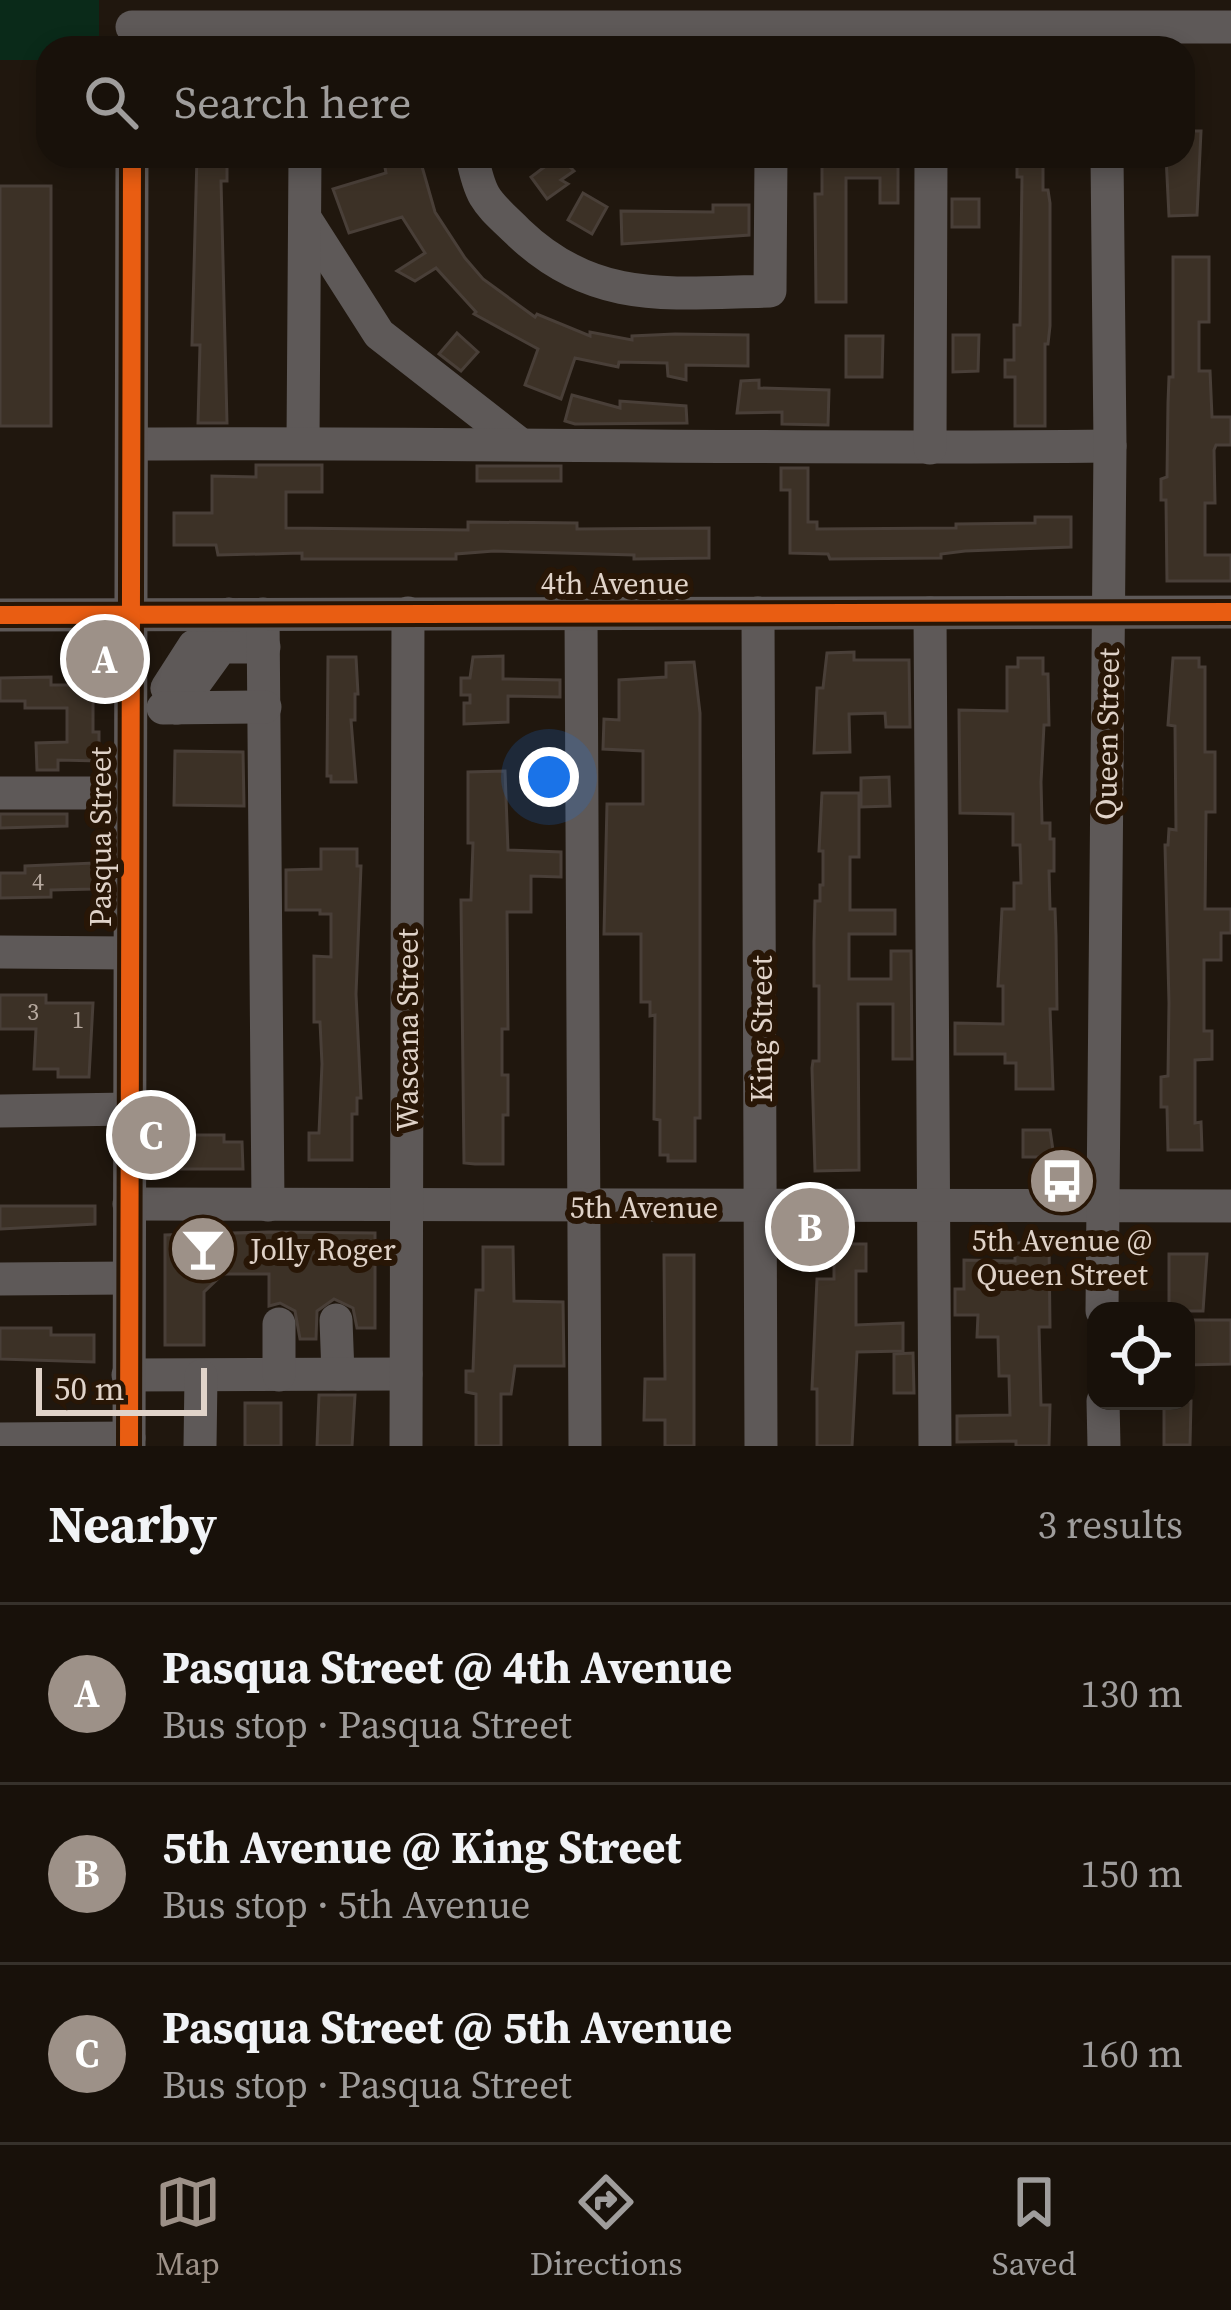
<!DOCTYPE html>
<html lang="en">
<head>
<meta charset="utf-8">
<style>
	:root { --surface:#18110a; --page:#211a13; --text:#f1f3f6; --muted:#9f9d9c; --line:#36312b; --accent:#9d9188 }
	body { margin:0; font-family:"Source Serif 4",serif; background:var(--page); color:var(--text) }
	.controls { position:absolute; right:36px; bottom:36px; display:grid; overflow:hidden; border-radius:24px; box-shadow:0 6px 18px #0003 }
	.controls button { width:108px; height:108px; display:grid; place-items:center; padding:0; border:0; border-bottom:3px solid var(--line); background:var(--surface); color:var(--text); font:60px sans-serif }
	.scale { position:absolute; left:36px; bottom:30px; width:171px; box-sizing:border-box; padding-left:12px; border:6px solid #e0d3c9; border-top:0; font-size:33px; line-height:42px; white-space:nowrap; color:#e0d3c9; -webkit-text-stroke:9px #281606; paint-order:stroke }
	.you { position:absolute; left:549px; top:777px; width:42px; height:42px; margin:-30px; border:9px solid #fff; border-radius:50%; background:#1a73e8; box-shadow:0 0 0 18px #1a73e833 }
	.badge { display:grid; place-items:center; width:78px; height:78px; border-radius:50%; background:var(--accent); color:#fff; font-size:39px; font-weight:700 }
	.pin { position:absolute; translate:-50% -50%; border:6px solid #fff; box-shadow:0 3px 12px #0006 }
	.list { margin:0; padding:0; list-style:none }
	h2 { display:flex; justify-content:space-between; align-items:center; height:156px; margin:0; padding:0 48px; font-size:51px }
	h2 small { font-size:39px; font-weight:400; color:var(--muted) }
	.list li { display:grid; grid-template-columns:78px 1fr auto; gap:36px; align-items:center; box-sizing:border-box; height:180px; padding:0 48px; border-top:3px solid var(--line) }
	.list b { display:block; font-size:45px; white-space:nowrap }
	.list p { margin:0; font-size:39px; white-space:nowrap; color:var(--muted) }
	.list em { font-size:39px; font-style:normal; color:var(--muted) }
	.icon { flex:none; width:66px; height:66px; fill:none; stroke:currentColor; stroke-width:2; stroke-linecap:round; stroke-linejoin:round }
	.map { position:relative; flex:none; width:1231px; height:1446px; overflow:hidden }
	.search { position:absolute; background:var(--surface); box-shadow:0 6px 18px #0003; left:36px; right:36px; top:36px; height:132px; display:flex; align-items:center; gap:30px; box-sizing:border-box; padding:0 42px; border-radius:36px; color:var(--muted); font-size:45px }
	.sheet { height:696px; background:var(--surface) }
	nav { display:flex; justify-content:space-around; align-items:center; box-sizing:border-box; height:168px; border-top:3px solid var(--line); background:var(--surface); font-size:33px; color:var(--muted) }
	nav a { display:grid; justify-items:center; gap:6px }
	nav .on { color:var(--accent) }
	.map>svg:first-child { display:block }
</style>
</head>
<body>
<div class="map">
<svg width="1231" height="1446" viewBox="0 0 1231 1446">
	<rect width="100%" height="100%" fill="#20170e"/>
	<polygon fill="#0a2a19" points="0,0 99,0 99,48 48,48 48,60 0,60"/>
	<g fill="#3c3126" stroke="#493f38" stroke-width="3">
		<polygon points="1183,131 1201,131 1197,215 1169,216 1166,156 1183,156"/>
		<polygon points="197,156 227,156 227,181 221,181 227,423 198,423 200,345 192,345"/>
		<polygon points="391,156 419,156 435,212 465,258 483,279 535,317 537,314 590,336 590,332 632,340 632,336 675,334 748,335 748,366 686,365 686,380 668,376 667,363 619,362 618,367 575,358 561,399 525,385 538,349 474,314 476,312 436,268 415,281 397,271 425,253 402,217 349,233 333,189 386,173 384,162 392,160"/>
		<polygon points="559,156 574,171 561,180 568,184 547,199 531,177"/>
		<polygon points="822,156 898,156 898,203 880,203 880,178 846,178 846,302 816,302 815,194 822,194"/>
		<polygon points="1017,156 1043,156 1043,190 1048,190 1050,203 1050,326 1048,344 1045,344 1045,426 1015,426 1015,377 1005,377 1005,360 1014,360 1014,325 1020,325 1022,177 1017,177"/>
		<rect x="0" y="186" width="51" height="240"/>
		<polygon points="583,193 607,207 592,234 568,220"/>
		<rect x="952" y="199" width="27" height="28"/>
		<polygon points="713,205 749,205 749,235 622,244 621,211 713,212"/>
		<polygon points="1173,257 1209,257 1209,322 1199,322 1199,371 1210,371 1212,417 1231,417 1231,445 1216,445 1214,450 1215,503 1205,503 1205,555 1231,555 1231,581 1167,581 1166,500 1161,500 1161,479 1167,477 1168,403 1169,377 1173,377"/>
		<polygon points="457,333 478,352 461,371 439,354"/>
		<polygon points="953,335 979,335 978,371 953,372"/>
		<polygon points="846,336 883,336 882,377 846,377"/>
		<polygon points="759,380 759,388 829,390 828,425 782,424 782,412 737,413 741,381"/>
		<polygon points="572,395 620,408 620,401 686,406 687,423 575,424 565,421"/>
		<polygon points="256,465 322,465 322,492 286,492 286,528 468,530 468,522 577,523 577,529 709,528 709,558 634,559 634,555 494,551 456,554 456,559 302,559 302,553 218,555 216,545 174,545 174,513 212,513 212,476 256,477"/>
		<rect x="477" y="466" width="84" height="15"/>
		<polygon points="781,468 808,468 808,522 817,522 817,529 956,528 956,524 1035,523 1035,517 1071,517 1071,547 965,551 941,554 941,558 830,559 828,554 790,553 790,490 781,490"/>
		<polygon points="854,652 854,660 909,660 910,727 886,727 885,713 849,714 850,752 814,753 817,688 823,688 827,653"/>
		<polygon points="503,656 503,679 560,680 560,697 508,696 508,722 464,724 464,703 470,703 470,695 461,695 461,678 470,678 473,657"/>
		<polygon points="328,657 356,657 358,694 355,694 355,720 351,720 356,782 331,782 331,776 327,776"/>
		<polygon points="1018,658 1043,658 1043,674 1048,674 1049,725 1044,725 1041,782 1042,823 1050,823 1050,839 1054,839 1054,871 1049,871 1050,909 1055,909 1056,936 1057,1009 1050,1009 1053,1089 1016,1089 1016,1063 1005,1063 1005,1054 955,1054 955,1023 1003,1024 1003,986 998,986 1002,909 1014,909 1014,883 1021,883 1020,845 1013,845 1013,814 960,813 959,710 1007,711 1007,667 1018,667"/>
		<polygon points="1173,658 1199,658 1199,667 1205,667 1205,752 1215,752 1215,812 1206,812 1205,909 1231,909 1231,933 1221,933 1221,960 1204,960 1204,1031 1212,1031 1212,1059 1195,1060 1195,1123 1201,1122 1202,1150 1168,1150 1167,1107 1161,1107 1161,1077 1168,1076 1169,1003 1165,845 1168,845 1169,829 1176,830 1175,726 1168,725"/>
		<polygon points="694,662 700,713 700,1118 695,1118 695,1161 668,1161 668,1155 660,1155 660,1120 654,1119 655,1015 650,1016 650,1002 641,1002 641,934 604,934 607,804 643,804 643,751 603,749 604,719 619,720 619,680 666,677 666,663"/>
		<polygon points="51,677 51,685 93,685 93,732 99,732 99,761 58,760 58,770 37,770 36,743 67,742 67,708 25,708 25,701 0,701 0,678"/>
		<polygon points="175,751 243,752 244,806 174,805"/>
		<polygon points="505,771 508,850 561,852 561,877 531,876 531,912 507,912 508,1029 502,1029 502,1075 508,1075 508,1115 503,1115 503,1164 475,1164 464,1163 461,900 471,900 473,843 468,843 468,772"/>
		<polygon points="889,777 890,806 861,807 861,778"/>
		<polygon points="822,793 859,793 859,857 850,857 850,910 895,910 895,934 849,934 849,979 891,979 891,951 911,951 912,1059 893,1059 893,1004 858,1004 859,1170 815,1171 812,1068 813,1061 819,1061 819,986 814,986 814,942 815,901 820,901 820,885 823,885 823,851 819,851"/>
		<polygon points="0,814 67,814 67,826 0,828"/>
		<polygon points="321,849 357,849 357,866 361,866 356,994 361,1098 357,1098 357,1114 352,1114 352,1160 309,1160 309,1133 319,1133 322,1064 320,1022 314,1022 314,956 331,957 331,914 320,914 320,910 286,910 286,870 321,869"/>
		<polygon points="94,863 94,889 51,890 51,897 0,898 0,873 25,873 25,866"/>
		<polygon points="0,995 46,995 46,1003 93,1003 89,1077 58,1077 58,1069 34,1069 36,1029 0,1029"/>
		<polygon points="1023,1130 1050,1130 1054,1157 1023,1157"/>
		<polygon points="167,1135 224,1135 224,1142 242,1142 243,1169 167,1169"/>
		<polygon points="0,1206 95,1206 95,1224 0,1229"/>
		<polygon points="269,1232 375,1233 375,1328 357,1328 353,1308 334,1299 317,1311 316,1339 300,1339 295,1311 280,1303 269,1306 269,1274 223,1274 204,1292 204,1345 165,1345 165,1235"/>
		<polygon points="1015,1243 1049,1243 1050,1327 1039,1327 1041,1405 1050,1405 1049,1446 1016,1446 1016,1441 957,1442 957,1416 1010,1415 1009,1376 999,1376 998,1337 977,1337 978,1315 955,1315 955,1289 964,1289 964,1260 1015,1261"/>
		<polygon points="834,1244 866,1244 866,1271 856,1271 856,1325 903,1323 903,1351 857,1352 852,1446 817,1446 817,1389 812,1389 817,1279 834,1279"/>
		<polygon points="483,1247 513,1247 514,1301 563,1302 564,1366 515,1366 511,1394 501,1394 501,1446 476,1446 476,1394 466,1392 466,1371 473,1371 476,1290 483,1290"/>
		<polygon points="1169,1254 1207,1254 1203,1311 1169,1311"/>
		<polygon points="664,1255 694,1255 694,1446 665,1446 665,1420 644,1420 645,1379 665,1379"/>
		<polygon points="1186,1320 1231,1320 1231,1364 1186,1365"/>
		<polygon points="0,1328 51,1328 51,1335 94,1335 94,1362 0,1359"/>
		<polygon points="913,1353 914,1393 894,1393 894,1354"/>
		<polygon points="319,1395 355,1395 352,1446 317,1446"/>
		<polygon points="1164,1401 1191,1401 1190,1445 1164,1445"/>
		<rect x="245" y="1403" width="36" height="43"/>
	</g>
	<g fill="none" stroke-linecap="round" stroke-linejoin="round">
		<g stroke="#5e5958" stroke-width="33">
			<polyline points="132,27 1231,27"/>
			<path d="M472 156C481 200 486 201 518 232 595 306 672 293 770 291L771 156"/>
			<polyline points="305,218 379,334 520,444"/>
			<polyline points="303,443 305,156"/>
			<path d="M133 444C459 442 784 450 1110 446"/>
			<polyline points="930,448 931,156"/>
			<polyline points="581,613 585,1446"/>
			<polyline points="758,613 761,1446"/>
			<polyline points="930,613 935,1446"/>
			<polyline points="229,614 221,647 194,646 167,688 177,708 221,647 264,647"/>
			<polyline points="263,614 268,1205"/>
			<polyline points="0,615 1231,612"/>
			<polyline points="163,708 265,707"/>
			<polyline points="0,793 130,793"/>
			<polyline points="0,952 129,953"/>
			<polyline points="0,1111 130,1109"/>
			<polyline points="129,1204 1231,1206"/>
			<polyline points="0,1279 128,1278"/>
			<polyline points="1102,1311 1110,446 1107,156"/>
			<polyline points="336,1320 338,1374"/>
			<polyline points="128,1375 406,1374"/>
			<polyline points="279,1375 279,1324"/>
			<polyline points="1103,1401 1104,1446"/>
			<polyline points="0,1439 129,1438"/>
			<polyline points="129,1446 132,156"/>
			<polyline points="200,1446 201,1376"/>
			<polyline points="406,1446 408,613"/>
		</g>
		<g stroke="#281606" stroke-width="26">
			<g id="cycleway">
				<polyline points="0,615 1231,612"/>
				<polyline points="129,1446 132,156"/>
			</g>
		</g>
		<use href="#cycleway" stroke="#e95d12" stroke-width="18"/>
	</g>
	<defs>
		<g id="bus-disc" transform="scale(3.45)"><circle r="9.5" fill="#9d9188" stroke="#281606"/><path d="M-5-6H5V4H4V6H2V4H-2V6H-4V4H-5ZM-3.5-4V0h7V-4ZM-3.5 1.2v1.5H-2V1.2ZM2 1.2v1.5H3.5V1.2Z" fill="#fff"/></g>
		<g id="bar-disc" transform="scale(3.45)"><circle r="9.5" fill="#9d9188" stroke="#281606"/><path d="M-6-5H6L.8 .8V4.5H3.5V6h-7V4.5H-.8V.8Z" fill="#fff"/></g>
	</defs>
	<g fill-rule="evenodd">
		<use href="#bus-disc" x="1062" y="1181"/>
		<use href="#bar-disc" x="203" y="1249"/>
	</g>
	<g text-anchor="middle" dominant-baseline="central" stroke-width="12" stroke-linejoin="round" paint-order="stroke">
		<g font-size="24" fill="#b7aaa0">
			<text x="38" y="881">4</text>
			<text x="33" y="1011">3</text>
			<text x="78" y="1019">1</text>
		</g>
		<g font-size="30" fill="#e0d3c9" stroke="#281606">
			<text x="615" y="583">4th Avenue</text>
			<text transform="translate(1107 734) rotate(-89)">Queen Street</text>
			<text transform="translate(100 837) rotate(-90)">Pasqua Street</text>
			<text transform="translate(761 1029) rotate(-90)">King Street</text>
			<text transform="translate(407 1030) rotate(-90)">Wascana Street</text>
			<text x="644" y="1207">5th Avenue</text>
		</g>
		<g font-size="30" fill="#e0d3c9" stroke="#281606">
			<text x="1062" y="1240">5th Avenue @<tspan x="1062" dy="34">Queen Street</tspan></text>
			<text x="250" y="1249" text-anchor="start">Jolly Roger</text>
		</g>
	</g>
</svg>
<div class="controls">
<button><svg class="icon" aria-label="locate" viewBox="0 0 24 24"><circle cx="12" cy="12" r="6"/><path d="M12 2v4M12 18v4M2 12h4M18 12h4"/></svg></button>
</div>
<div class="scale">50 m</div>
<div class="you"></div>
<div class="pin badge" style="left:105px;top:659px">A</div>
<div class="pin badge" style="left:810px;top:1227px">B</div>
<div class="pin badge" style="left:151px;top:1135px">C</div>
<div class="search"><svg class="icon" aria-label="search" viewBox="0 0 24 24"><circle cx="10" cy="10" r="6"/><path d="M15 15l6 6"/></svg>Search here</div>
</div>
<section class="sheet">
<h2>Nearby<small>3 results</small></h2>
<ul class="list">
<li><span class="badge">A</span><div><b>Pasqua Street @ 4th Avenue</b><p>Bus stop · Pasqua Street</p></div><em>130 m</em></li>
<li><span class="badge">B</span><div><b>5th Avenue @ King Street</b><p>Bus stop · 5th Avenue</p></div><em>150 m</em></li>
<li><span class="badge">C</span><div><b>Pasqua Street @ 5th Avenue</b><p>Bus stop · Pasqua Street</p></div><em>160 m</em></li>
</ul>
</section>
<nav>
<a class="on"><svg class="icon" aria-label="map" viewBox="0 0 24 24"><path d="M3 6l6-2 6 2 6-2v14l-6 2-6-2-6 2zM9 4v14M15 6v14"/></svg>Map</a>
<a><svg class="icon" aria-label="directions" viewBox="0 0 24 24"><path d="M12 3l9 9-9 9-9-9zM9 14v-3h6M13 9l2 2-2 2"/></svg>Directions</a>
<a><svg class="icon" aria-label="saved" viewBox="0 0 24 24"><path d="M7 4h10v16l-5-4-5 4z"/></svg>Saved</a>
</nav>
</body>
</html>
